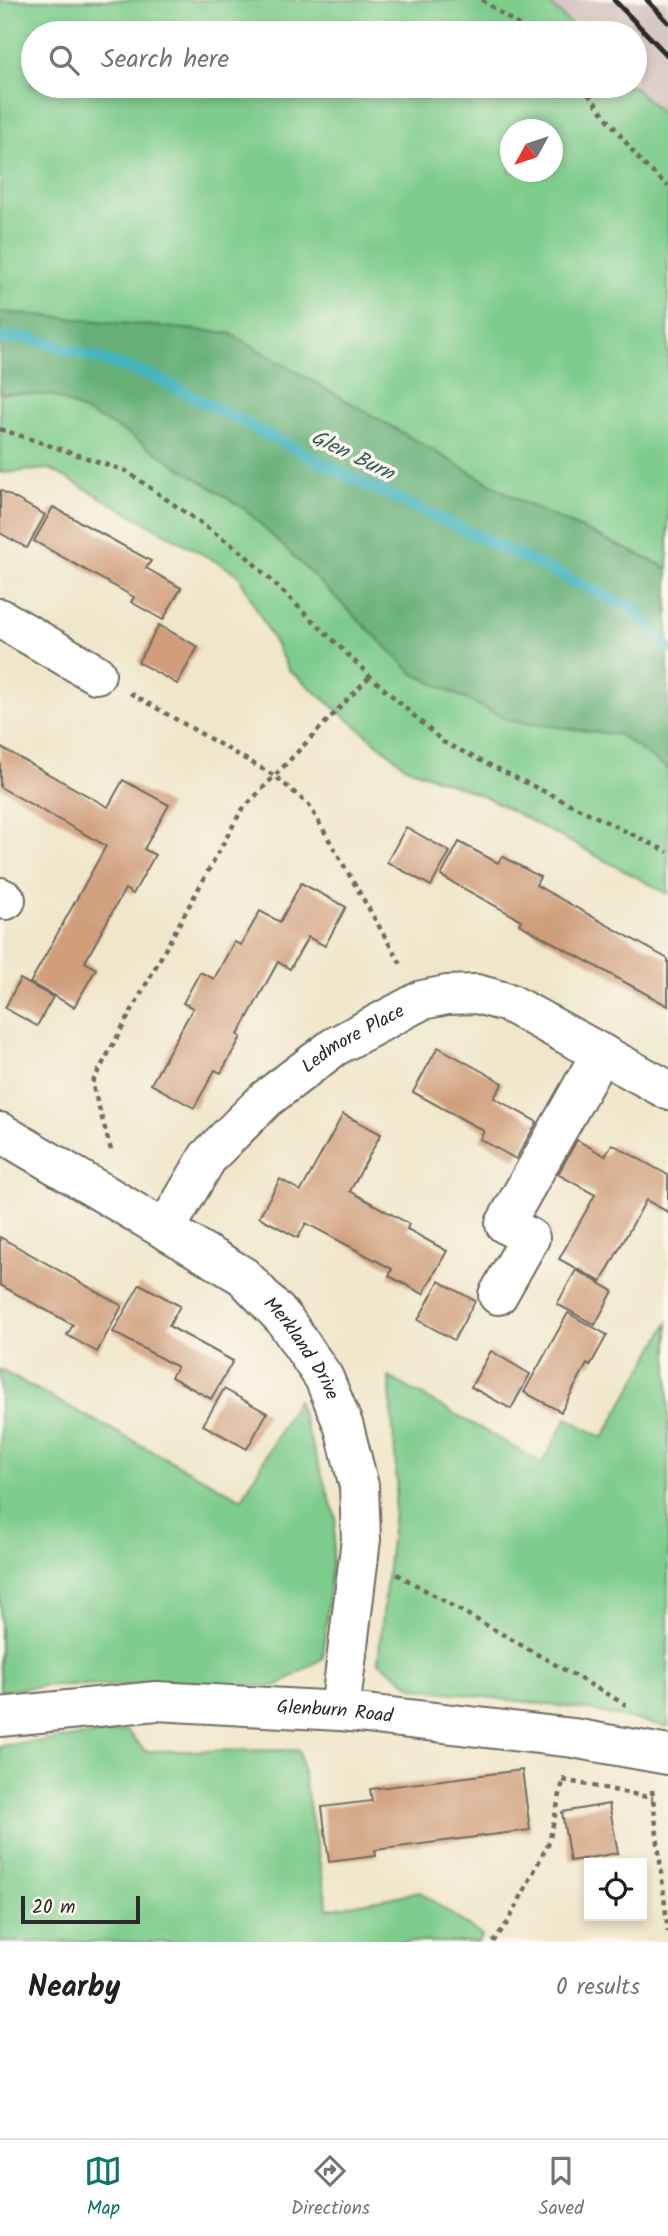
<!DOCTYPE html>
<html lang="en">
<head>
<meta charset="utf-8">
<style>
	:root { --surface:#fff; --page:#f6f6f6; --text:#202124; --muted:#757577; --line:#e0e0e0; --accent:#0f766e }
	body { margin:0; font-family:Kalam,sans-serif; background:var(--page); color:var(--text) }
	.controls { position:absolute; right:21px; bottom:21px; display:grid; overflow:hidden; border-radius:0px; box-shadow:0 4px 10px #0003 }
	.controls button { width:63px; height:63px; display:grid; place-items:center; padding:0; border:0; border-bottom:2px solid var(--line); background:var(--surface); color:var(--text); font:35px sans-serif }
	.compass { position:absolute; left:500px; top:119px; width:63px; height:63px; border-radius:50%; background:var(--surface); box-shadow:0 4px 10px #0003; rotate:230deg }
	.scale { position:absolute; left:21px; bottom:18px; width:119px; box-sizing:border-box; padding-left:7px; border:4px solid #2b2b2b; border-top:0; font-size:19px; line-height:24px; white-space:nowrap; color:#2b2b2b; -webkit-text-stroke:5px #fbf7ec; paint-order:stroke }
	.list { margin:0; padding:0; list-style:none }
	h2 { display:flex; justify-content:space-between; align-items:center; height:91px; margin:0; padding:0 28px; font-size:30px }
	h2 small { font-size:23px; font-weight:400; color:var(--muted) }
	.icon { flex:none; width:38px; height:38px; fill:none; stroke:currentColor; stroke-width:2; stroke-linecap:round; stroke-linejoin:round }
	.map { position:relative; flex:none; width:668px; height:1942px; overflow:hidden }
	.search { position:absolute; background:var(--surface); box-shadow:0 4px 10px #0003; left:21px; right:21px; top:21px; height:77px; display:flex; align-items:center; gap:18px; box-sizing:border-box; padding:0 24px; border-radius:38px; color:var(--muted); font-size:26px }
	.sheet { height:196px; background:var(--surface) }
	nav { display:flex; justify-content:space-around; align-items:center; box-sizing:border-box; height:98px; border-top:2px solid var(--line); background:var(--surface); font-size:19px; color:var(--muted) }
	nav a { display:grid; justify-items:center; gap:4px }
	nav .on { color:var(--accent) }
	.map>svg:first-child { display:block }
</style>
</head>
<body>
<div class="map">
<svg width="668" height="1942" viewBox="0 0 668 1942">
	<rect width="100%" height="100%" fill="#fbf7ec"/>
	<filter id="ink" filterUnits="userSpaceOnUse"><feTurbulence type="fractalNoise" baseFrequency=".0143" numOctaves="2"/><feDisplacementMap in="SourceGraphic" scale="14" xChannelSelector="R" yChannelSelector="G"/><feConvolveMatrix kernelMatrix="1 2 1 2 8 2 1 2 1" color-interpolation-filters="sRGB"/></filter>
	<filter id="wash" filterUnits="userSpaceOnUse"><feTurbulence type="fractalNoise" baseFrequency=".00686" numOctaves="4" result="noise"/><feDisplacementMap in="SourceGraphic" scale="28" xChannelSelector="R" yChannelSelector="G"/><feGaussianBlur stdDeviation="1.57" result="paint"/><feColorMatrix in="noise" values="0 0 0 0 0 0 0 0 0 0 0 0 0 0 0 0 0 1.4 0 .05"/><feComposite in="paint" operator="in"/></filter>
	<g filter="url(#wash)">
		<rect width="100%" height="100%" fill="#f0e6ca"/>
		<polygon fill="#d1bfbd" points="546,0 668,0 668,120 633,86 635,86 635,33 579,33"/>
		<g fill="#7ecc8c" stroke="#547c5c" stroke-width="2" fill-rule="evenodd">
			<path d="M0 0H546L579 33H33V86H633L668 120V568L524 503 229 333 0 312ZM510 130H552V172H510Z"/>
			<polygon points="0,393 51,394 125,432 246,510 414,674 511,721 619,735 668,769 668,894 486,797 406,767 289,670 238,574 50,469 0,473"/>
			<polygon points="668,1323 668,1727 589,1710 415,1688 378,1661 397,1482 389,1377 542,1463 567,1418 603,1438"/>
			<polygon points="0,1370 242,1499 297,1400 336,1518 323,1658 277,1686 52,1685 0,1691"/>
			<polygon points="127,1731 145,1751 299,1750 328,1909 420,1892 482,1936 478,1942 0,1942 0,1746"/>
		</g>
		<polygon fill="#66b078" stroke="#486e52" stroke-width="2" points="0,312 229,333 524,503 668,568 668,769 619,735 511,721 414,674 246,510 125,432 52,395 0,393"/>
		<g fill="none" stroke-linecap="round" stroke-linejoin="round">
			<polyline stroke="#45b5be" stroke-width="12" points="0,339 27,337 153,376 352,478 634,609 668,649"/>
		</g>
		<g id="blocks">
			<g fill="#d09e7a">
				<polygon points="0,490 45,515 27,548 0,533"/>
				<polygon points="53,507 151,561 146,568 181,588 163,620 131,602 134,597 34,541"/>
				<polygon points="159,625 198,647 177,684 138,662"/>
				<polygon points="0,747 108,807 123,780 169,805 144,849 155,855 133,894 125,889 85,962 96,969 74,1007 30,983 106,846 0,787"/>
				<polygon points="406,827 450,852 431,886 387,862"/>
				<polygon points="459,842 498,863 502,856 540,877 536,885 668,959 668,1006 519,924 521,920 441,876"/>
				<polygon points="301,883 346,907 325,946 308,937 290,969 278,962 238,1035 241,1037 221,1073 215,1070 194,1108 151,1084 193,1008 183,1003 200,972 214,979 234,942 241,945 260,911 280,922"/>
				<polygon points="20,979 53,997 37,1026 5,1008"/>
				<polygon points="438,1047 503,1083 494,1098 537,1122 516,1159 480,1139 484,1131 413,1092"/>
				<polygon points="343,1114 381,1134 350,1191 409,1224 407,1229 447,1251 423,1294 389,1276 392,1269 306,1223 298,1238 259,1217 280,1179 301,1191"/>
				<polygon points="577,1140 605,1156 612,1144 668,1175 668,1212 646,1200 601,1282 559,1259 595,1195 558,1174"/>
				<polygon points="0,1237 122,1306 97,1352 67,1335 73,1325 0,1285"/>
				<polygon points="576,1270 613,1291 595,1325 557,1304"/>
				<polygon points="439,1281 475,1301 454,1340 418,1320"/>
				<polygon points="140,1284 180,1306 169,1326 233,1361 211,1399 171,1377 177,1367 113,1332"/>
				<polygon points="568,1313 607,1335 590,1366 587,1364 561,1412 524,1392"/>
				<polygon points="491,1351 530,1374 511,1409 471,1387"/>
				<polygon points="224,1389 267,1413 247,1449 203,1425"/>
				<polygon points="522,1770 530,1830 375,1850 376,1856 329,1862 322,1807 372,1801 370,1789"/>
				<polygon points="609,1804 618,1853 570,1861 562,1812"/>
			</g>
		</g>
	</g>
	<g filter="url(#ink)">
		<use href="#blocks" fill-opacity="0" stroke="#706c63" stroke-width="2"/>
		<g fill="none" stroke-linecap="round" stroke-linejoin="round">
			<g stroke="#706c63" stroke-width="42">
				<g id="minor">
					<polyline points="0,618 96,674"/>
					<polyline points="0,897 6,900"/>
					<path id="s1" d="M0 1132 243 1276 284 1319 324 1378 344 1427 359 1486 361 1539 340 1711"/>
					<path id="s2" d="M165 1230 208 1157 266 1099 334 1047 422 1000 447 995 477 994 509 1003 668 1090"/>
					<polyline points="498,1295 530,1238 505,1224 601,1053"/>
					<path id="s3" d="M0 1717 156 1701 340 1711 573 1738 668 1755"/>
				</g>
			</g>
			<g stroke="#706c63" stroke-width="4.5" stroke-dasharray="5 5" stroke-linecap="butt">
				<polyline points="482,0 530,33"/>
				<polyline points="582,86 642,163 668,186"/>
				<polyline points="0,429 126,471 242,552 370,676 443,742 668,852"/>
				<polyline points="130,693 275,776 309,805 402,966"/>
				<polyline points="111,1150 92,1083 241,811 370,676"/>
				<polyline points="397,1574 626,1705"/>
				<polyline points="563,1780 653,1798"/>
				<polyline points="652,1790 668,1932"/>
				<polyline points="493,1942 508,1922 549,1842 564,1777"/>
			</g>
			<use href="#minor" stroke="#fff" stroke-width="38"/>
			<g stroke="#2b2b2b" stroke-width="5">
				<polyline points="614,0 668,56"/>
				<polyline points="647,0 668,22"/>
			</g>
		</g>
	</g>
	<g text-anchor="middle" dominant-baseline="central" stroke-width="7" stroke-linejoin="round" paint-order="stroke">
		<g font-size="19" fill="#2b2b2b" stroke="#fbf7ec">
			<text stroke="none"><textPath href="#s2" startOffset="273">Ledmore Place</textPath></text>
			<text stroke="none"><textPath href="#s1" startOffset="376">Merkland Drive</textPath></text>
			<text stroke="none"><textPath href="#s3" startOffset="336">Glenburn Road</textPath></text>
		</g>
		<g font-size="21" font-style="italic" fill="#345b5e" stroke="#fbf7ec">
			<text transform="translate(352 456) rotate(26)">Glen Burn</text>
		</g>
	</g>
</svg>
<div class="controls">
<button><svg class="icon" aria-label="locate" viewBox="0 0 24 24"><circle cx="12" cy="12" r="6"/><path d="M12 2v4M12 18v4M2 12h4M18 12h4"/></svg></button>
</div>
<svg class="compass" viewBox="-18 -18 36 36"><path d="M0-13l5 13h-10z" fill="#e53935"/><path d="M0 13l5-13h-10z" fill="#757577"/></svg>
<div class="scale">20 m</div>
<div class="search"><svg class="icon" aria-label="search" viewBox="0 0 24 24"><circle cx="10" cy="10" r="6"/><path d="M15 15l6 6"/></svg>Search here</div>
</div>
<section class="sheet">
<h2>Nearby<small>0 results</small></h2>
<ul class="list">
</ul>
</section>
<nav>
<a class="on"><svg class="icon" aria-label="map" viewBox="0 0 24 24"><path d="M3 6l6-2 6 2 6-2v14l-6 2-6-2-6 2zM9 4v14M15 6v14"/></svg>Map</a>
<a><svg class="icon" aria-label="directions" viewBox="0 0 24 24"><path d="M12 3l9 9-9 9-9-9zM9 14v-3h6M13 9l2 2-2 2"/></svg>Directions</a>
<a><svg class="icon" aria-label="saved" viewBox="0 0 24 24"><path d="M7 4h10v16l-5-4-5 4z"/></svg>Saved</a>
</nav>
</body>
</html>
